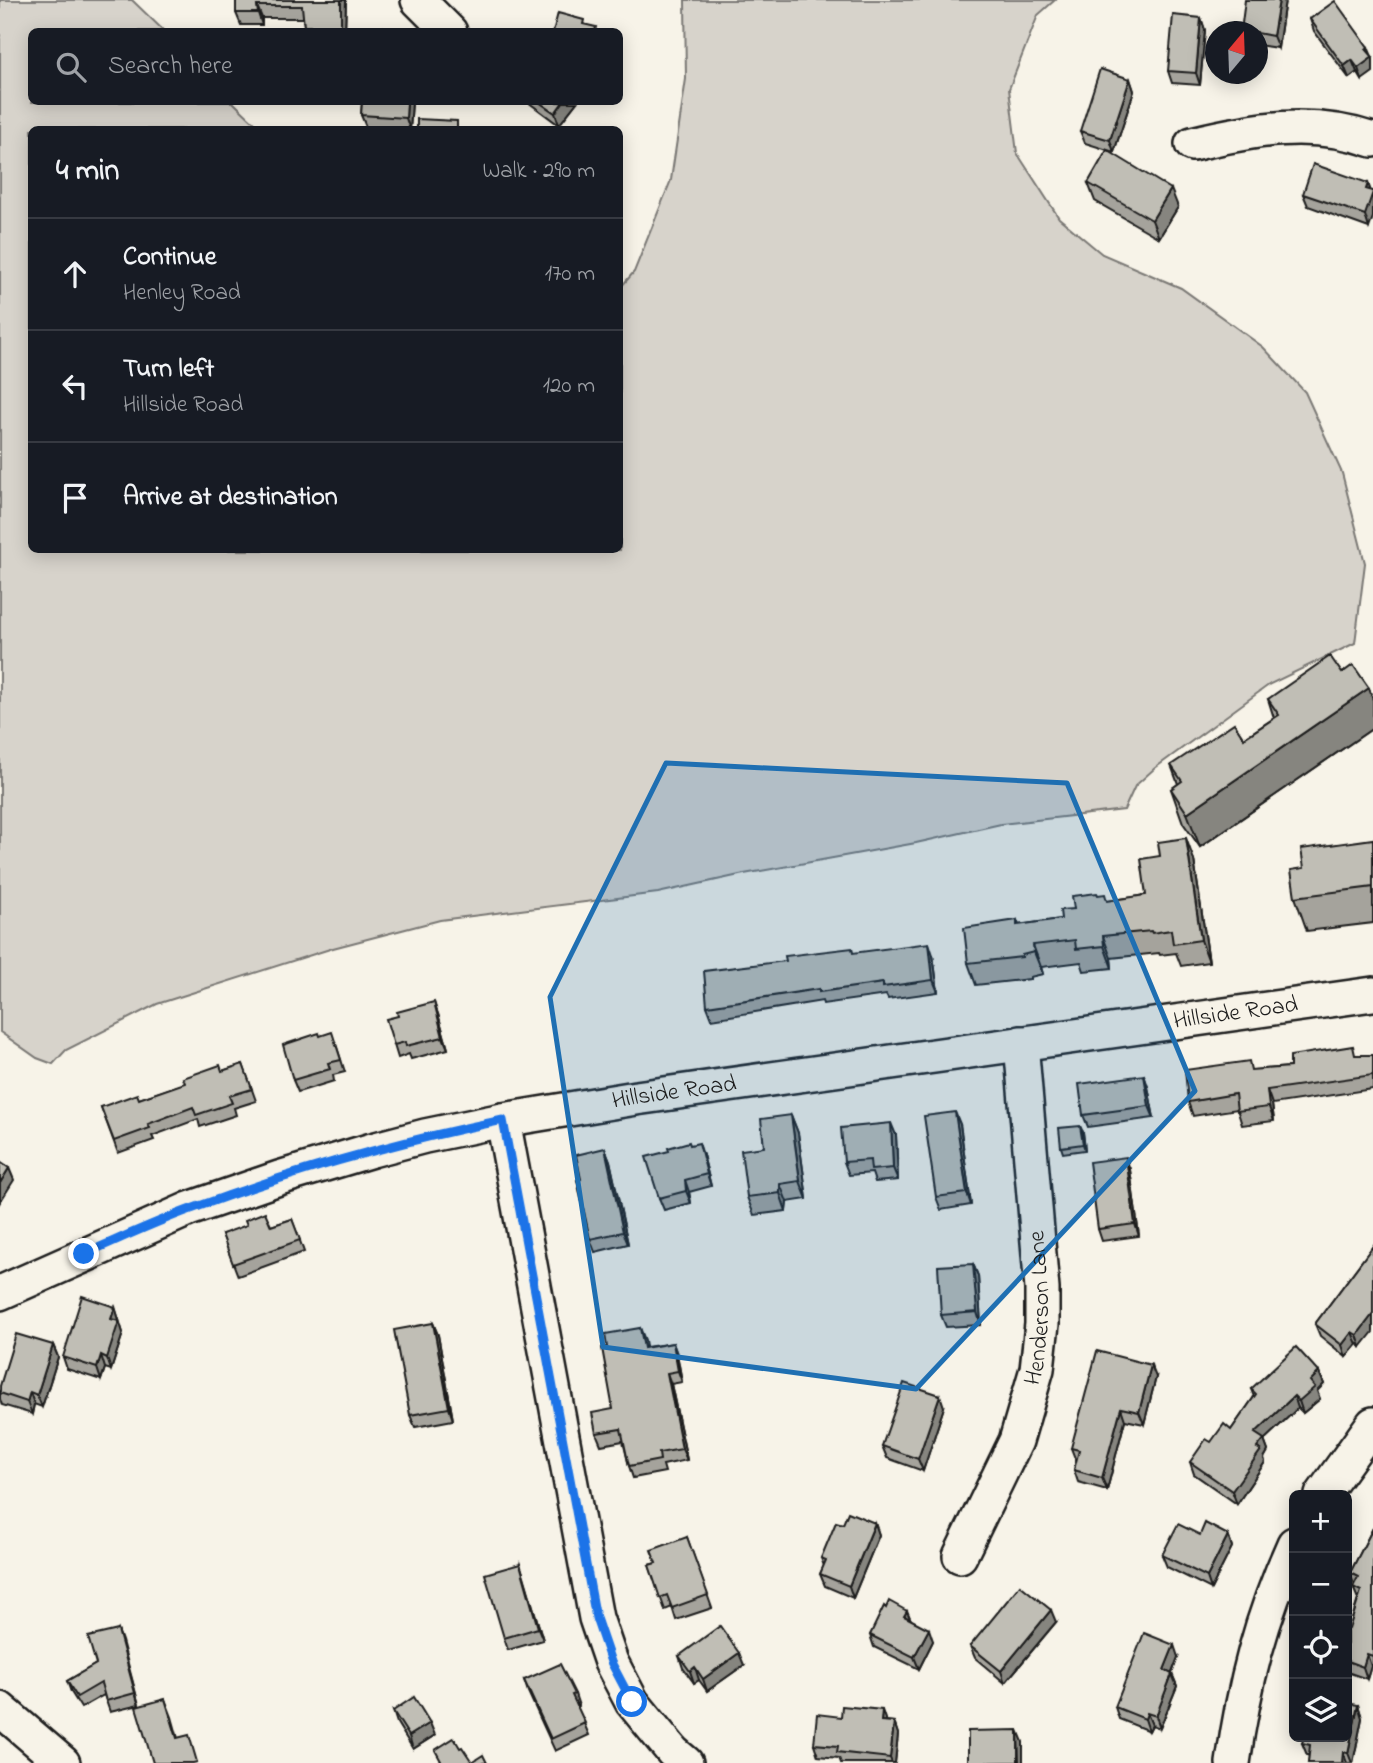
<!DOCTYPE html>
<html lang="en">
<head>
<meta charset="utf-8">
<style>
	:root { --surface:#171b24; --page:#20242c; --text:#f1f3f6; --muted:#9ea1a6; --line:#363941 }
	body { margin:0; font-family:"Indie Flower",sans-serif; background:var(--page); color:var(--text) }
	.controls { position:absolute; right:21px; bottom:21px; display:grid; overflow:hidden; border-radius:10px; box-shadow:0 4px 18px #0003 }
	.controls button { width:63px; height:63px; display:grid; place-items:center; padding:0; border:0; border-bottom:2px solid var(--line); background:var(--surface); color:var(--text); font:35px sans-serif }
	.compass { position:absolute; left:1205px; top:21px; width:63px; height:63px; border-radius:50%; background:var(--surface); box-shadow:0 4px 18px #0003; rotate:19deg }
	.stop { position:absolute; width:21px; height:21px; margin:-16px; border:5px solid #1a73e8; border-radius:50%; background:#fff }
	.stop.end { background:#1a73e8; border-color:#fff; box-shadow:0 2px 7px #0008 }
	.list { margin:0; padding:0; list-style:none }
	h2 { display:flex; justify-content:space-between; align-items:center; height:91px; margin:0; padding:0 28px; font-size:30px }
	h2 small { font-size:23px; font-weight:400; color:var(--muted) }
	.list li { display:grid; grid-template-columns:46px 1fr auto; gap:21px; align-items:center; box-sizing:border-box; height:112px; padding:0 28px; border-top:2px solid var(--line) }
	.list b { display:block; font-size:26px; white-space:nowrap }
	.list p { margin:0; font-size:23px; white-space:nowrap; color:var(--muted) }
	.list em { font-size:23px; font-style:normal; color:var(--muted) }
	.icon { flex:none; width:38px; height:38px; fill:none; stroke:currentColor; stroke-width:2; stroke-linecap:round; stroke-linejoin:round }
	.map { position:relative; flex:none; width:1373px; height:1763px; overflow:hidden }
	.search { position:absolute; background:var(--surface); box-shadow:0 4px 18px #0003; left:28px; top:28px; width:595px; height:77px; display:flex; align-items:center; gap:18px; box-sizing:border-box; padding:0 24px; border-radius:10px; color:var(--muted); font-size:26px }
	.panel { position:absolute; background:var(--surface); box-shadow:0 4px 18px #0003; left:28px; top:126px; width:595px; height:427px; border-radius:10px }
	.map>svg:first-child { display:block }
</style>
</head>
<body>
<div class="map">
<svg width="1373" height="1763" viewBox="0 0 1373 1763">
	<rect width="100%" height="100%" fill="#f7f3e8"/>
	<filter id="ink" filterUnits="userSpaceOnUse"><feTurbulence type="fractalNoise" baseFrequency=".0143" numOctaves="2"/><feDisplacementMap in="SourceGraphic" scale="14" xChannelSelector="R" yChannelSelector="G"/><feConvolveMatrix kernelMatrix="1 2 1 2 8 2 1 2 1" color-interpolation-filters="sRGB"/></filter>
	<g filter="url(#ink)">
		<polygon fill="#d7d3cb" stroke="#7a7874" stroke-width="2" points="0,0 132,0 164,31 32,32 32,102 233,102 261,129 32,130 32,550 620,550 620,288 634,272 671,180 686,79 685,0 1055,0 1038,15 1009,89 1017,153 1059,218 1102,254 1181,288 1263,347 1305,392 1342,473 1365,563 1355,643 1270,684 1155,768 1135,786 1124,810 1001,824 916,843 744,874 658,893 440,920 333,948 157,1004 66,1050 53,1064 37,1058 0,1032"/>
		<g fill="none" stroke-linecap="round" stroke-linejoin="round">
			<g stroke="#1c1c1c" stroke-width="38">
				<g id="minor">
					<polyline points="418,0 450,32"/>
					<path d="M1192 144C1254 129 1311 119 1373 140"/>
					<polyline points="503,1120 596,1618 611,1662 632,1702 673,1752 686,1763"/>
					<path id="s1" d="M0 1293 189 1209 279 1178 372 1150 425 1136 503 1120 636 1098 1373 994"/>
					<polyline points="1322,1495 1373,1424"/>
					<path id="s2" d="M960 1556 1016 1441 1037 1369 1042 1324V1289L1021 1043"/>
					<polyline points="0,1709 63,1763"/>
					<path d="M1233 1763C1244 1683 1261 1618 1294 1544"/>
				</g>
			</g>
			<use href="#minor" stroke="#f7f3e8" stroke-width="33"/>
		</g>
		<g fill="#a5a39c" stroke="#1c1c1c" stroke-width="2">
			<polygon points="236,0 346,0 345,32 306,32 304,26 303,18 262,18 262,25 241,25 236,13"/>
			<polygon points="1285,0 1278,48 1257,45 1257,32 1241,32"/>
			<polygon points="1201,18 1205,30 1200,85 1172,83 1168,71"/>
			<polygon points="1310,19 1368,47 1362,80 1357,72 1349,78 1314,31"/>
			<polygon points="1130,79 1134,91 1114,152 1085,143 1080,131"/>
			<polygon points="362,102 412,102 410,130 366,127 361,115"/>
			<polygon points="528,102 577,102 559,125"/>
			<polygon points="1088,183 1178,207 1159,238 1095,201"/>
			<polygon points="1368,183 1370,190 1369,228 1308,206 1303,194"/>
			<polygon points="1342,673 1373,700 1373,728 1200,847 1183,823 1171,789 1178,784 1171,765 1244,738 1274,718 1268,699"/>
			<polygon points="1373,839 1373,923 1307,931 1295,897 1304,868"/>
			<polygon points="1194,860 1209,962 1181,966 1176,953 1160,955 1159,953 1111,958 1112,968 1084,971 1081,962 1041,967 1043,974 1030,977 1030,979 976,985 968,963 1017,920 1019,925 1061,919 1074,909 1098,895 1108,901 1146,895"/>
			<polygon points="854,953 933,955 938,992 888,999 886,995 823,1004 822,1001 712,1019 707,1006"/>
			<polygon points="438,1014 448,1049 411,1059 409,1054 398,1058 394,1045"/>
			<polygon points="320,1036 336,1044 345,1072 333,1075 334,1081 298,1092 293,1080"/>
			<polygon points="1357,1055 1373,1055 1373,1089 1272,1104 1274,1121 1242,1125 1237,1109 1193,1116 1188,1102 1253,1070 1290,1067"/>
			<polygon points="243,1064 256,1101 234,1108 236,1115 200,1127 198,1119 152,1136 154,1140 118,1153 101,1107 139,1099"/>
			<polygon points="1144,1075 1148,1087 1154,1118 1088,1127 1083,1115"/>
			<polygon points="791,1115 798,1133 807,1199 787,1202 786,1211 754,1215 747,1197"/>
			<polygon points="960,1124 971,1205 941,1210 936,1197"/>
			<polygon points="1083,1132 1085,1150 1063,1153 1061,1147"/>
			<polygon points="896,1135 898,1180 875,1182 872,1173 849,1175 844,1162"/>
			<polygon points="690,1145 703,1155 711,1186 689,1192 691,1203 664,1210 659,1198 669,1151"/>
			<polygon points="605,1148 610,1161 628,1244 595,1252 590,1239 581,1179"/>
			<polygon points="1130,1170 1139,1236 1102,1241 1098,1229"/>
			<polygon points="292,1219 304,1252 238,1276 222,1234 271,1226"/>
			<polygon points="1373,1246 1361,1347 1357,1344 1346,1357 1320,1336 1315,1324"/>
			<polygon points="973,1264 978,1276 981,1325 946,1327 941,1315"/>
			<polygon points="115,1307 123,1333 111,1370 105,1368 101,1380 67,1369 63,1357"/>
			<polygon points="433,1323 438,1335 453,1420 415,1427 410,1415"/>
			<polygon points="640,1328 646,1347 673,1343 677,1354 682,1382 671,1384 687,1460 663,1465 665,1472 633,1478 629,1466 623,1441 601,1445 596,1433 613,1409 607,1347"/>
			<polygon points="53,1345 58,1357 42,1407 34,1404 32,1414 2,1405 0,1399 0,1386"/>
			<polygon points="1319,1372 1324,1384 1317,1391 1320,1399 1303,1413 1298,1408 1264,1440 1268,1451 1264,1458 1265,1462 1237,1504 1194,1474 1190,1462 1211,1442 1231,1430 1254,1397 1251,1389"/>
			<polygon points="1156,1377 1144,1424 1125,1420 1107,1490 1078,1482 1074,1470 1076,1461 1071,1448"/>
			<polygon points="944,1407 923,1471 887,1458 882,1446"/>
			<polygon points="875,1523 879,1535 853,1598 825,1586 820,1574 824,1566 821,1558 843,1524"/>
			<polygon points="1373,1528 1373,1667 1371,1666 1367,1679 1347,1672 1347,1628 1349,1629 1358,1599 1353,1587 1354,1584 1350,1573"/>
			<polygon points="1200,1535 1228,1535 1232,1547 1211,1589 1167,1567 1162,1555"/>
			<polygon points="687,1537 712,1608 676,1620 672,1607 665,1610 649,1565 656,1563"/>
			<polygon points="520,1564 543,1640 508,1650 504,1638"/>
			<polygon points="886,1608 907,1611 911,1620 933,1641 919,1669 874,1647 870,1635"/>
			<polygon points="1056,1622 1005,1683 975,1658 970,1646"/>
			<polygon points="118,1630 139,1705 110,1712 104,1695 81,1708 71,1692 67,1681 96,1664"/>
			<polygon points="679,1656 744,1665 707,1691 699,1680 694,1683 683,1668"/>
			<polygon points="1178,1657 1172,1674 1177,1686 1160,1728 1152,1725 1149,1731 1119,1719 1115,1707"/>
			<polygon points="524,1680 575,1694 579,1706 577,1707 589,1735 555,1751 528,1692"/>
			<polygon points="1358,1705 1362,1718 1353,1763 1308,1763 1309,1756 1307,1755 1302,1743"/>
			<polygon points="393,1711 435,1735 413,1749 397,1723"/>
			<polygon points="886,1721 894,1722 898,1734 895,1763 841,1763 839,1758 818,1756 814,1744"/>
		</g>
		<g fill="#86857f" stroke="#1c1c1c" stroke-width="2">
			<polygon points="341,0 346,0 345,32 342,32 341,27"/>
			<polygon points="1279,0 1285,0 1278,48 1273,36"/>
			<polygon points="257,6 262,18 262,25 258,13"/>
			<polygon points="1201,18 1205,30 1200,85 1196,73"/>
			<polygon points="1368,47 1373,59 1373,72 1362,80 1358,68 1366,49"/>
			<polygon points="1352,60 1357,72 1349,78 1344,66"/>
			<polygon points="1130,79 1134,91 1114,152 1110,140"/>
			<polygon points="407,102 412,102 410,130 406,118"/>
			<polygon points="563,102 577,102 559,125 555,113"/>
			<polygon points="1368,183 1372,195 1373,192 1373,217 1369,228 1365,215 1366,189"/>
			<polygon points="1171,189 1178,207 1159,238 1152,220"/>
			<polygon points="1369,688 1373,700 1373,728 1200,847 1187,813"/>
			<polygon points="1186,838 1194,860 1209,962 1201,940"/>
			<polygon points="1103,936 1111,958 1112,968 1104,946"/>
			<polygon points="929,943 933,955 938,992 933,980"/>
			<polygon points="1033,945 1041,967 1043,974 1034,952"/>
			<polygon points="434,1002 438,1014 448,1049 443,1037"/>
			<polygon points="1144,1075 1148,1087 1154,1118 1149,1106"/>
			<polygon points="1267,1090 1272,1104 1274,1121 1269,1107"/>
			<polygon points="955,1112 960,1124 971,1205 967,1193"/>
			<polygon points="791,1115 798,1133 807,1199 800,1181"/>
			<polygon points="891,1123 896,1135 898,1180 893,1168"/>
			<polygon points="1080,1126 1083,1132 1085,1150 1083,1144"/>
			<polygon points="699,1143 703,1155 711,1186 707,1174"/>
			<polygon points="605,1148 610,1161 628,1244 623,1232"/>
			<polygon points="1126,1157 1130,1170 1139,1236 1135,1224"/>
			<polygon points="9,1168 14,1180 0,1202 0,1183"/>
			<polygon points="685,1180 689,1192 691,1203 686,1191"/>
			<polygon points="780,1184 787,1202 786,1211 780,1193"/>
			<polygon points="973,1264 978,1276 981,1325 977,1312"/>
			<polygon points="115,1307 123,1333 111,1370 107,1358 111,1319"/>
			<polygon points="1373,1314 1373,1332 1361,1347 1357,1335"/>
			<polygon points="433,1323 438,1335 453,1420 449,1408"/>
			<polygon points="640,1328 645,1340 648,1359 644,1348"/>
			<polygon points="1352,1332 1357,1344 1346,1357 1342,1345"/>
			<polygon points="673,1343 677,1354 682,1382 678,1371"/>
			<polygon points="53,1345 58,1357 42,1407 37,1395"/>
			<polygon points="101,1355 105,1368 101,1380 97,1368"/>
			<polygon points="1151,1365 1156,1377 1144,1424 1139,1412"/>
			<polygon points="1319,1372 1324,1384 1317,1391 1320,1399 1303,1413 1299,1401 1310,1381"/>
			<polygon points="667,1373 671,1384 687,1460 682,1449"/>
			<polygon points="30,1392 34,1404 32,1414 27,1402"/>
			<polygon points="940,1395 944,1407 923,1471 918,1459"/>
			<polygon points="1294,1396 1298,1408 1264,1440 1268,1451 1264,1458 1265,1462 1237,1504 1232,1491 1255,1433"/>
			<polygon points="1121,1408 1125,1420 1107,1490 1102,1478"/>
			<polygon points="875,1523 879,1535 853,1598 849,1586"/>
			<polygon points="1228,1535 1232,1547 1211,1589 1207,1577"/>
			<polygon points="520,1564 524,1576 543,1640 538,1628"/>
			<polygon points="1051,1610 1056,1622 1005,1683 1001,1671"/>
			<polygon points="907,1611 912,1623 904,1616"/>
			<polygon points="929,1629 933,1641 919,1669 914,1657"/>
			<polygon points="118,1630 122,1641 139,1705 135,1693"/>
			<polygon points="1174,1645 1178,1657 1168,1683 1164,1670"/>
			<polygon points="739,1653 744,1665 707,1691 703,1679"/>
			<polygon points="1367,1654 1371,1666 1367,1679 1363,1667"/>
			<polygon points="695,1667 699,1680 694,1683 690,1671"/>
			<polygon points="1172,1674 1177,1686 1160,1728 1156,1716"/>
			<polygon points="165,1699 172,1717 183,1756 177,1738"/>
			<polygon points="1358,1705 1362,1718 1353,1763 1352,1763 1348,1753"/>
			<polygon points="882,1710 886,1722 881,1721"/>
			<polygon points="1147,1713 1152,1725 1149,1731 1145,1719"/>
			<polygon points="894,1722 898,1734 895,1763 892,1763 890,1758"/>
			<polygon points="430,1723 435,1735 413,1749 409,1736"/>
			<polygon points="1018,1730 1023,1742 1023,1763 1019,1763"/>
			<polygon points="1343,1752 1347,1763 1342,1763"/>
		</g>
		<g fill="#c0beb5" stroke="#1c1c1c" stroke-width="2">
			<polygon points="236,0 341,0 341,27 304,26 302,6 257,6 258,13 236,13"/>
			<polygon points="1245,0 1279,0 1273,36 1257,33 1257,32 1241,31"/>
			<polygon points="1335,1 1368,47 1366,49 1373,57 1358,68 1352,60 1344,66 1310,19"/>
			<polygon points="558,13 584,20 583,24 596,27 595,32 553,32"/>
			<polygon points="1173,15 1201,18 1196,73 1168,71"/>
			<polygon points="383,27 385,32 368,32"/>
			<polygon points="1100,69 1130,79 1110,140 1080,131"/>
			<polygon points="362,102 407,102 406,118 361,115"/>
			<polygon points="539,102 563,102 555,113"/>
			<polygon points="417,119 457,121 457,130 417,130"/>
			<polygon points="1107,150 1171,189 1152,220 1088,183"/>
			<polygon points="1313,164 1368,183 1366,189 1373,191 1373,192 1365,215 1303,194"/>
			<polygon points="1330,656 1342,673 1353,665 1369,688 1187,813 1171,789 1182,781 1171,765 1234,723 1244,738 1279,715 1268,699"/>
			<polygon points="1186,838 1201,940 1173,944 1171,930 1152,933 1151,931 1103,936 1104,946 1076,949 1075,940 1033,945 1034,952 1022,955 1022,957 968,963 964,928 1017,920 1017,925 1061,919 1060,910 1074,909 1072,896 1097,893 1098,895 1105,894 1107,901 1146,895 1141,859 1160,856 1158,842"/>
			<polygon points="1373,839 1373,887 1295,897 1291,870 1304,868 1301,849"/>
			<polygon points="929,943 933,980 883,987 883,983 819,992 819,989 707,1006 704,971 786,961 785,956 852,948 853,953"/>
			<polygon points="434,1002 443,1037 406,1046 405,1042 394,1045 386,1019 398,1016 397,1012"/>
			<polygon points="332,1032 341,1060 328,1063 330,1069 293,1080 283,1045 319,1033 320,1036"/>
			<polygon points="1353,1046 1355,1055 1373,1055 1373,1075 1267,1090 1269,1107 1237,1111 1235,1094 1188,1102 1185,1070 1249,1061 1251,1070 1290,1067 1290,1056"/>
			<polygon points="243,1064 252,1089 229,1096 232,1103 196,1115 193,1107 148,1124 150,1128 114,1141 101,1107 137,1094 139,1099 185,1083 183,1078 220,1065 222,1071"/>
			<polygon points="1144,1075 1149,1106 1083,1115 1079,1084"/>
			<polygon points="955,1112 967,1193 936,1197 924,1116"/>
			<polygon points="791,1115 800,1181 780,1184 780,1193 747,1197 741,1150 764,1147 761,1119"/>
			<polygon points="891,1123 893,1168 871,1170 870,1160 844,1162 841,1128"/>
			<polygon points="1080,1126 1083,1144 1061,1147 1059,1128"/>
			<polygon points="689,1142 690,1145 699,1143 707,1174 685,1180 686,1191 659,1198 646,1157 669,1151 668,1148"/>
			<polygon points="605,1148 623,1232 590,1239 577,1180 581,1179 576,1155"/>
			<polygon points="1126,1157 1135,1224 1098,1229 1089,1162"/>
			<polygon points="0,1162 9,1168 0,1183"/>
			<polygon points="265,1212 271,1226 292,1219 300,1240 233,1264 222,1234 247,1225 245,1220"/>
			<polygon points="1373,1246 1373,1314 1357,1335 1352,1332 1342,1345 1315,1324"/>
			<polygon points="973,1264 977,1312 941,1315 938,1266"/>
			<polygon points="82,1296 115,1307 111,1319 119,1321 107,1358 101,1355 97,1368 63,1357"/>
			<polygon points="433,1323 449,1408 410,1415 394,1330"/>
			<polygon points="640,1328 644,1348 673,1343 678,1371 667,1373 682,1449 659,1453 660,1460 629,1466 621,1429 596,1433 592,1413 613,1409 602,1348 607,1347 605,1334"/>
			<polygon points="16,1334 53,1345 37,1395 30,1392 27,1402 0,1393 0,1386"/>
			<polygon points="1296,1347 1319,1372 1310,1381 1315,1387 1299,1401 1294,1396 1255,1433 1264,1439 1257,1448 1261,1450 1232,1491 1190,1462 1206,1439 1211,1442 1224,1424 1231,1430 1256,1394 1251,1389"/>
			<polygon points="1097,1351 1151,1365 1139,1412 1121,1408 1102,1478 1074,1470 1079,1450 1071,1448"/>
			<polygon points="904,1383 940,1395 918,1459 882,1446"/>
			<polygon points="848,1512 875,1523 849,1586 820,1574 826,1560 821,1558 836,1522 843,1524"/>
			<polygon points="1205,1523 1228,1535 1207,1577 1162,1555 1178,1524 1200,1535"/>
			<polygon points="1373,1528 1373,1656 1367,1654 1363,1667 1347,1661 1347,1628 1349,1629 1361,1591 1353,1587 1358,1577 1350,1573"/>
			<polygon points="687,1537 708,1595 672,1608 667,1595 660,1598 649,1565 656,1563 651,1550"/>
			<polygon points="520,1564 538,1628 504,1638 485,1574"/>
			<polygon points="1020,1585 1051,1610 1001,1671 970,1646"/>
			<polygon points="889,1601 907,1611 904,1616 929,1629 914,1657 870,1635 884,1606 886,1608"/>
			<polygon points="720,1626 739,1653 703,1679 695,1667 690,1671 679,1656"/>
			<polygon points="118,1630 135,1693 106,1701 101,1683 77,1697 67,1681 96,1664 88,1637"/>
			<polygon points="1144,1633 1174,1645 1164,1670 1172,1674 1156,1716 1147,1713 1145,1719 1115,1707"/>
			<polygon points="560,1664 575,1694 572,1695 585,1723 551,1739 524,1680"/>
			<polygon points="414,1697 430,1723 409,1736 393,1711"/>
			<polygon points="165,1699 177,1738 189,1735 197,1762 193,1763 153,1763 136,1707"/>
			<polygon points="1347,1703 1358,1705 1348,1753 1343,1752 1342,1763 1308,1763 1310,1745 1302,1743 1304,1737 1347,1737"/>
			<polygon points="842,1706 882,1710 881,1721 894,1722 890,1758 837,1752 838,1746 814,1744 817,1714 841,1717"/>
			<polygon points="1018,1730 1018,1762 968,1763 968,1731"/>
			<polygon points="454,1738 460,1748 462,1747 472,1762 483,1755 487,1763 439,1763 439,1762 441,1761 435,1750"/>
		</g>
	</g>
	<g fill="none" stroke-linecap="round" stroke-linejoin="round" filter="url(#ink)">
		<path stroke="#1a73e8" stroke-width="9" d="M84 1254C119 1239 155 1222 191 1209 293 1171 397 1142 503 1120L596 1618 611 1662 632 1702"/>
	</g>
	<path fill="#1f6fb2" fill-opacity="0.2" stroke="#1f6fb2" stroke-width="5" stroke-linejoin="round" d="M666 763 1067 783 1195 1091 916 1389 603 1347 550 997Z"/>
	<g text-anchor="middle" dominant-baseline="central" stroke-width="6" stroke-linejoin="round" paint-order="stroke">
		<g font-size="24" fill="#1c1c1c" stroke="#f7f3e8">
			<text stroke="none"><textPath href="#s1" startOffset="1274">Hillside Road</textPath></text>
			<text stroke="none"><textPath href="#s1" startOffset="707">Hillside Road</textPath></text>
			<text stroke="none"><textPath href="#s2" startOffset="264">Henderson Lane</textPath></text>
		</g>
	</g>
</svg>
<div class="controls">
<button>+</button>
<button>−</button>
<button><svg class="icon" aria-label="locate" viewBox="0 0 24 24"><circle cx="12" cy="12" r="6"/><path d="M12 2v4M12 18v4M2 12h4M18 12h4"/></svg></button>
<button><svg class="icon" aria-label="layers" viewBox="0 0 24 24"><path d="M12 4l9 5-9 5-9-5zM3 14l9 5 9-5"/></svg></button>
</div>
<svg class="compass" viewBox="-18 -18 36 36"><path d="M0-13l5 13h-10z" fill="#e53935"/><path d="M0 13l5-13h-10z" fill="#9ea1a6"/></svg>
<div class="stop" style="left:632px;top:1702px"></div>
<div class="stop end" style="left:84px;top:1254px"></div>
<div class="search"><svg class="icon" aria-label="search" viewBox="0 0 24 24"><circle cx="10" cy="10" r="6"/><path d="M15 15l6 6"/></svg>Search here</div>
<section class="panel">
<h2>4 min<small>Walk · 290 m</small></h2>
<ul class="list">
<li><svg class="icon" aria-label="ahead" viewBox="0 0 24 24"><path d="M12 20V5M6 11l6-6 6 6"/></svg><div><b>Continue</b><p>Henley Road</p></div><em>170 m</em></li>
<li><svg class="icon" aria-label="left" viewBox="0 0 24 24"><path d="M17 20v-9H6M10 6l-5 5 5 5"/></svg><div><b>Turn left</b><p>Hillside Road</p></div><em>120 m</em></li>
<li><svg class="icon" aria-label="arrive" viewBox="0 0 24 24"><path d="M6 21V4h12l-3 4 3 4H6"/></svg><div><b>Arrive at destination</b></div></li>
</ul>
</section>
</div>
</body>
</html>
